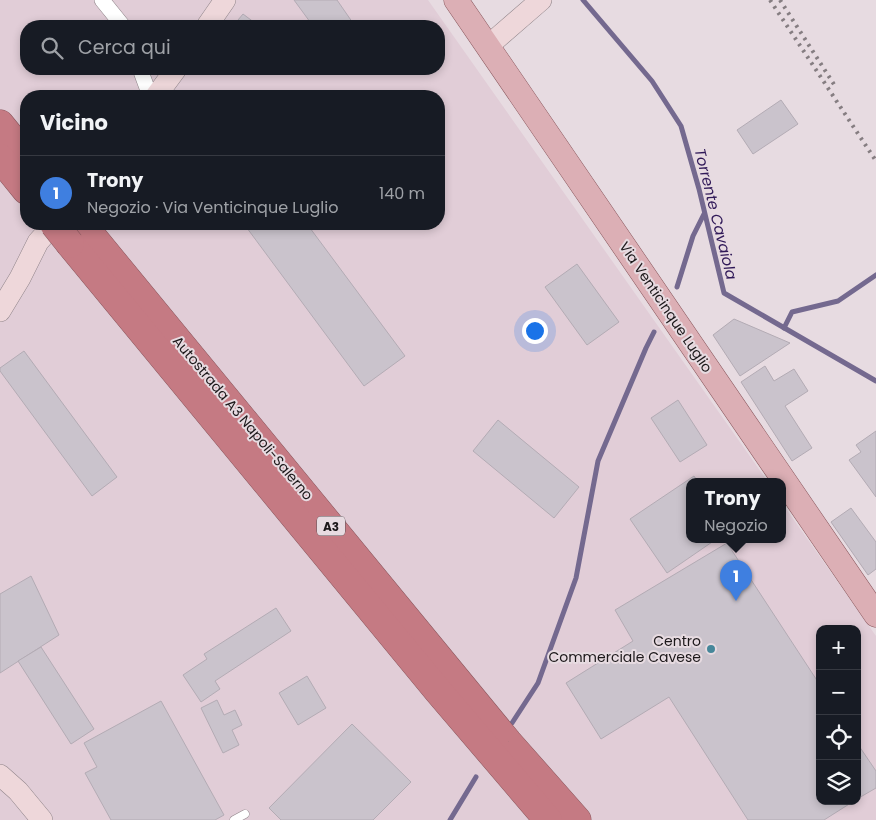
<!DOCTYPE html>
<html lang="it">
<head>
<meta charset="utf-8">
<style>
	:root { --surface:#171b24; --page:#20242c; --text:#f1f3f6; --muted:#9ea1a6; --line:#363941; --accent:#46879a }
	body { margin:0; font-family:Poppins,sans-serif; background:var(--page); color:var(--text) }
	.controls { position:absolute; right:15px; bottom:15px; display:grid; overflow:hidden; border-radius:10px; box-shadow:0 2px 8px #0003 }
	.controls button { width:45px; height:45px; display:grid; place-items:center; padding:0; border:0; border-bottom:1px solid var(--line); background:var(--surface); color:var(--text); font:25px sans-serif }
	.you { position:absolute; left:534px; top:330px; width:18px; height:18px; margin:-12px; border:4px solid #fff; border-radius:50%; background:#1a73e8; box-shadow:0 0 0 8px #1a73e833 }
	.badge { display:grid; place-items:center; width:32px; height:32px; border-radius:50%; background:var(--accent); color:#fff; font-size:16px; font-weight:700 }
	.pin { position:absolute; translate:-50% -41px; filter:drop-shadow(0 1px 2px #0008) }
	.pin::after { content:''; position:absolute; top:26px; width:18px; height:15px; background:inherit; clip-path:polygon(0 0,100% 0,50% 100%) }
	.popup { position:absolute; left:686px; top:478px; width:100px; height:65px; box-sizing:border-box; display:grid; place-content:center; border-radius:10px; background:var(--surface); filter:drop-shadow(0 1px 4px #0005); font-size:16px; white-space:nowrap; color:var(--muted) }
	.popup b { font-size:19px; color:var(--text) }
	.popup::after { content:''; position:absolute; left:50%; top:100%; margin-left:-10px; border:10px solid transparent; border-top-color:var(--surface) }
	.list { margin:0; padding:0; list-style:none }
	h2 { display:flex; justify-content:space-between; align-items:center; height:65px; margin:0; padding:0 20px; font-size:21px }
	h2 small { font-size:16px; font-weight:400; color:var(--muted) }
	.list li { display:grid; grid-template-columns:32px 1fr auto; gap:15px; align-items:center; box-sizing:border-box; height:75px; padding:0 20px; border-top:1px solid var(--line) }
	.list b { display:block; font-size:19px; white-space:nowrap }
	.list p { margin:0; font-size:16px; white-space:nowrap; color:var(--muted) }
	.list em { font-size:16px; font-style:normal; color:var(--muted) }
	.icon { flex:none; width:28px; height:28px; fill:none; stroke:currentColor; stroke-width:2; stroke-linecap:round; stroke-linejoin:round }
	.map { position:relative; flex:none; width:876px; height:820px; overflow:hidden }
	.search { position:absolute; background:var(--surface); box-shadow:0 2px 8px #0003; left:20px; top:20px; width:425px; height:55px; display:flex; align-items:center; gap:12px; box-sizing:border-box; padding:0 18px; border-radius:20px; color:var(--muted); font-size:19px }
	.panel { position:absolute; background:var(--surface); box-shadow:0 2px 8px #0003; left:20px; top:90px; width:425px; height:140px; border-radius:20px }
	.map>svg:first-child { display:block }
</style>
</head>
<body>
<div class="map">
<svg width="876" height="820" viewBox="0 0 876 820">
	<rect width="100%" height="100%" fill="#e7dbe1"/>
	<path fill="#e1cdd7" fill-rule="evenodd" d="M0 0H428L768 482H690V540H782V503L876 636V820H0ZM26 26H439V69H26ZM26 96H439V224H26ZM820 629H857V801H820Z"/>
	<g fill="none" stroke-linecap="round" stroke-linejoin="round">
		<g stroke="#74698f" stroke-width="5">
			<polyline points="583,0 652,81 681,126 699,189 724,293 876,381"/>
			<polyline points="677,287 693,236 704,214"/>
			<polyline points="784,328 792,312 838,301 876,275"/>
			<polyline points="512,723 538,683 576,578 598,461 646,348 654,332"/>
			<polyline points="450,820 476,777"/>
		</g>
	</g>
	<g fill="#cac3cc" stroke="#b3abb4">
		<polygon points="294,0 337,0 355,26 313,26"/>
		<polygon points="243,14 259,26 233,26"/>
		<polygon points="781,100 798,124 753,154 737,130"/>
		<polygon points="244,224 307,224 405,356 364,386"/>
		<polygon points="577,264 619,322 587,345 545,287"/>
		<polygon points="734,319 790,343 740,376 713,335"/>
		<polygon points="24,351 117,477 92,496 0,371 0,368"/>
		<polygon points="765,366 774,381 794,369 808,391 785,406 812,448 792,461 741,382"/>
		<polygon points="678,400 707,445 680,462 651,418"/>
		<polygon points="498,420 579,487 554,518 473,451"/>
		<polygon points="876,431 876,497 849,460 861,452 856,445"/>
		<polygon points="694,476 698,482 690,482 690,540 715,540 667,573 630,519"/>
		<polygon points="851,508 876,542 876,569 868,575 831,522"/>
		<polygon points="727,543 820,685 820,801 854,801 824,820 748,820 669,697 601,739 566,683 633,641 615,610"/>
		<polygon points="31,576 59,635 0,673 0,594"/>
		<polygon points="276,608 291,631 215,681 220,689 201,702 183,675 207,659 204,654"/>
		<polygon points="41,647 94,729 71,744 18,661"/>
		<polygon points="307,676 326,708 298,725 279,693"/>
		<polygon points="217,700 224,715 235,710 242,725 232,730 239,745 223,753 201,708"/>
		<polygon points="161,701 224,815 215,820 111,820 85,773 97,767 84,743"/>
		<polygon points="352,724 411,782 373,820 281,820 269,808"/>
		<polygon points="857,743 876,771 876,788 857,799"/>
	</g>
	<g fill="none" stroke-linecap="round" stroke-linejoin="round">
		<g stroke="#90858a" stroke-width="9">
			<polyline id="lane" points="234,820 245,814"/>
		</g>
		<g stroke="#90858a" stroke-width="16">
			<g id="street">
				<polyline points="102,0 123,26"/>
				<polyline points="140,69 150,96"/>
			</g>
		</g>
		<g stroke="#90858a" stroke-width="22">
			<g id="secondary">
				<polyline points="207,26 225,0"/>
				<polyline points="488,46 541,0"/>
				<polyline points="156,96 176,69"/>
				<polyline points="0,311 20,278 38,242 54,224"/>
				<polyline points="0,775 18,791 42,820"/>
			</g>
		</g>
		<g stroke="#8a585e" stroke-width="25">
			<polyline id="primary" points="456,0 876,615"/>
		</g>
		<g stroke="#8a585e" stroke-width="29">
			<g id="highway">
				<polyline points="0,124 26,156"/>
				<polyline points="0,158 26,190"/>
				<polyline points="82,224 508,742 577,820"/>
				<polyline points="70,244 438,691 548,820"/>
			</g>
		</g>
		<use href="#lane" stroke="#fff" stroke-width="8"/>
		<use href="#street" stroke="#fff" stroke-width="15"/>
		<use href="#secondary" stroke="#eed7da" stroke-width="21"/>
		<use href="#primary" stroke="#dcafb5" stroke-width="24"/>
		<use href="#highway" stroke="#c57a83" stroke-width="28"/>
		<g stroke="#857d81" stroke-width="4" stroke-dasharray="2.5 5" stroke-linecap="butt">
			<polyline points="770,0 876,161"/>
			<polyline points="780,0 835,86"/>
		</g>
		<g stroke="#8a585e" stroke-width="29" stroke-linecap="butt">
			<polyline id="highway-bridge" points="54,224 70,244"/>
		</g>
		<use href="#highway-bridge" stroke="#c57a83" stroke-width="28"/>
	</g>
	<circle fill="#46879a" stroke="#e7dbe1" stroke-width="2" cx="711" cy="649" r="5"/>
	<g text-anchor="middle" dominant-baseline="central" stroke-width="4" stroke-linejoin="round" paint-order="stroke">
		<rect fill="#e7dbe1" stroke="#595256" stroke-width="1" x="317" y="516.5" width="28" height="19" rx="4"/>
		<g font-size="12" font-weight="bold" fill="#1c181a">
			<text x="331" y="526">A3</text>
		</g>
		<g font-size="14" fill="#1c181a" stroke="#e7dbe1">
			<text transform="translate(666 307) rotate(56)">Via Venticinque Luglio</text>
			<text transform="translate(243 418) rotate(50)">Autostrada A3 Napoli-Salerno</text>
		</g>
		<g font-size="14" fill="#1c181a" stroke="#e7dbe1" text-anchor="end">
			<text x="701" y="641">Centro<tspan x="701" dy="16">Commerciale Cavese</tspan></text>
		</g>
		<g font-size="15" font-style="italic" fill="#301958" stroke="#e7dbe1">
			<text transform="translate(716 214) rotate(76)">Torrente Cavaiola</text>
		</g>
	</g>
</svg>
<div class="controls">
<button>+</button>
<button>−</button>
<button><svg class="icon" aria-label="locate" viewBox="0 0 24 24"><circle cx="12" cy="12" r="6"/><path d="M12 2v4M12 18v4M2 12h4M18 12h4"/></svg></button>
<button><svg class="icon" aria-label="layers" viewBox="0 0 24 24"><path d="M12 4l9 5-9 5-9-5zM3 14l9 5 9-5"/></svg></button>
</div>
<div class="you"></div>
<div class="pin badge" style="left:736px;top:601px;background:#3f7fe0">1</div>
<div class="popup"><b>Trony</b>Negozio</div>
<div class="search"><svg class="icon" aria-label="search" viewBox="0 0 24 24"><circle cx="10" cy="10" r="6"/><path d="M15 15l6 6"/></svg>Cerca qui</div>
<section class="panel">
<h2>Vicino<small></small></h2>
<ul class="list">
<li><span class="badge" style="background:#3f7fe0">1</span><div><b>Trony</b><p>Negozio · Via Venticinque Luglio</p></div><em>140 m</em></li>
</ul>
</section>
</div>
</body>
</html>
